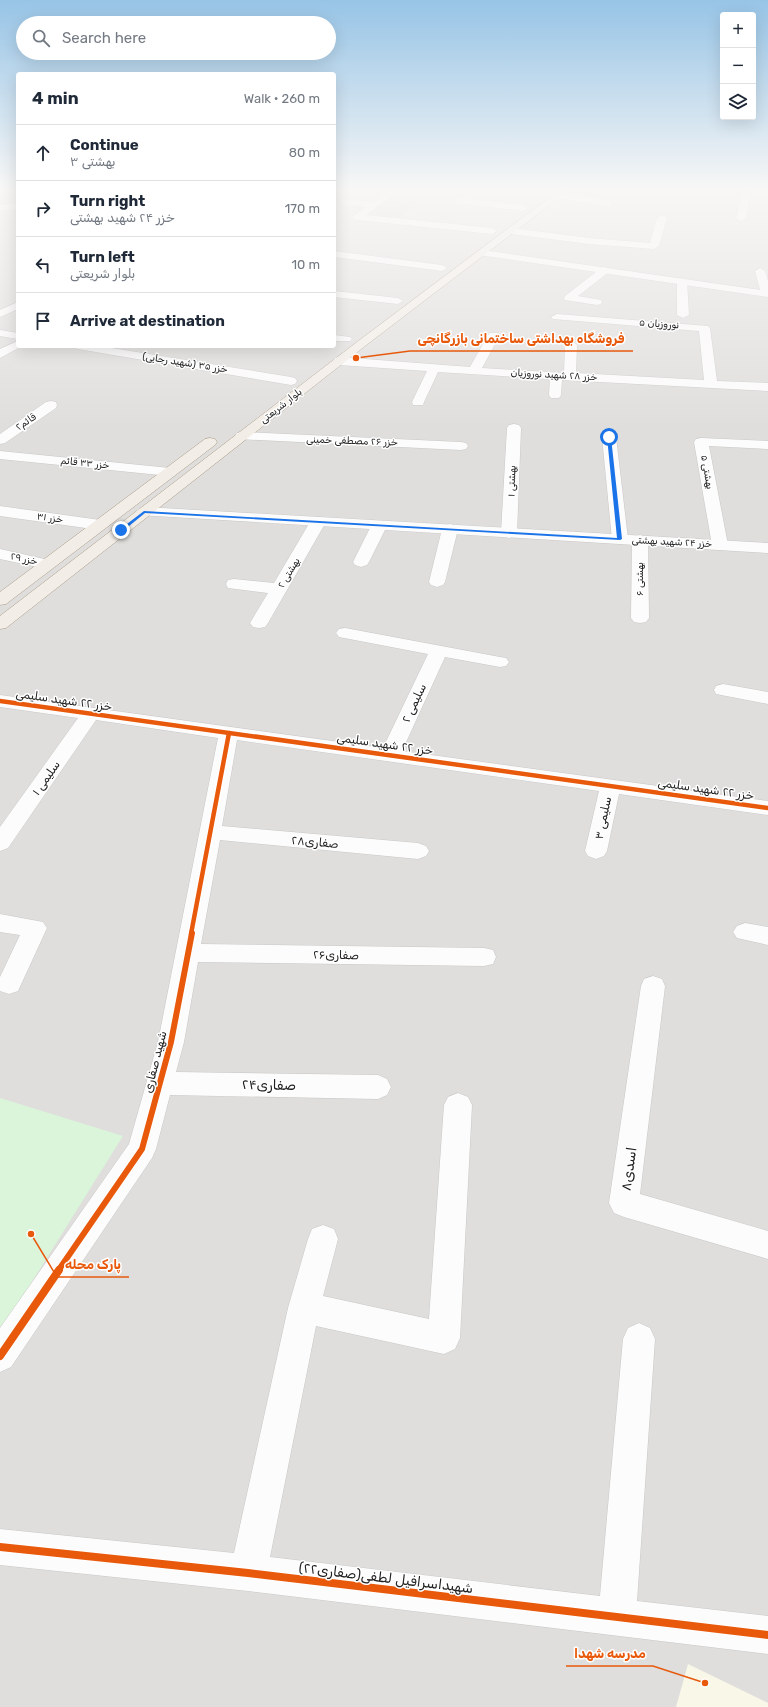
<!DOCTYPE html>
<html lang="en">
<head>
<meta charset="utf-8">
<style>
	:root { --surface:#fff; --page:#f6f6f7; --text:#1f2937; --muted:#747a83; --line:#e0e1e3 }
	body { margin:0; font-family:Rubik,"Noto Sans Arabic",sans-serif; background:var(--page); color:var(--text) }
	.controls { position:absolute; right:12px; top:12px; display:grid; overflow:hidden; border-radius:4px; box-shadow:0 4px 16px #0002 }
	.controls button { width:36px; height:36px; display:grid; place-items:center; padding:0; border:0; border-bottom:1px solid var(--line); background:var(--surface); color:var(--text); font:20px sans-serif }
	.stop { position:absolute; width:12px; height:12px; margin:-9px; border:3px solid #1a73e8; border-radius:50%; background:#fff }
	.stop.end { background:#1a73e8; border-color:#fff; box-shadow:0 1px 4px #0008 }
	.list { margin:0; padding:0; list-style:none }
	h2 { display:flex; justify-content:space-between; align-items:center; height:52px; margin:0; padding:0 16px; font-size:17px }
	h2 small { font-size:13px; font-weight:400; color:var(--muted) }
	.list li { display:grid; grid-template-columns:26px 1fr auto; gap:12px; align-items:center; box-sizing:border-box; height:56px; padding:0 16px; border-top:1px solid var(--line) }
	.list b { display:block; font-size:15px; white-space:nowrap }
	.list p { margin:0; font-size:13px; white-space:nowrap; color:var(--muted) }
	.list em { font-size:13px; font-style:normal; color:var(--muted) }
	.icon { flex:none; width:22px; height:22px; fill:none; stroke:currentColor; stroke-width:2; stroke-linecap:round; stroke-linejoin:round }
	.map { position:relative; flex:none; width:768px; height:1707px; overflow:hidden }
	.search { position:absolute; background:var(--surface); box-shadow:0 4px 16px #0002; left:16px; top:16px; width:320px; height:44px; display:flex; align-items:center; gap:10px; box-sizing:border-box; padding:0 14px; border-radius:22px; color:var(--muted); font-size:15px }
	.panel { position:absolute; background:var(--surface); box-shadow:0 4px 16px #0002; left:16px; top:72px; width:320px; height:276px; border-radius:4px }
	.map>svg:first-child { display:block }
</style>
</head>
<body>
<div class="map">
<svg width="768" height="1707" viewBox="0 0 768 1707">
	<rect width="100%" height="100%" fill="#f0eeeb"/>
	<polygon fill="#dfdedc" points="0,191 18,191 18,346 334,346 334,191 768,191 768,1707 0,1707"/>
	<polygon fill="#f8f7e8" points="688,1664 768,1703 768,1707 676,1707"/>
	<polygon fill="#daf5da" points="0,1098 123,1136 0,1333"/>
	<polygon fill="#d7d4d2" stroke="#d3d0cc" points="389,201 416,205 396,219 364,216"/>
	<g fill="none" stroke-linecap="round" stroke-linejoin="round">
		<g stroke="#c9c8c7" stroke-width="1">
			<g id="minor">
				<polygon points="383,191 397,192 366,215 492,228 497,231 492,234 357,220 352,217 366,207 344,205 340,202 344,199 373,202 386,193"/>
				<polygon points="743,191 751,191 746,218 741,221 736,218"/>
				<polygon points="558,193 608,200 612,203 608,206 555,198 554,196"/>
				<polygon points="458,198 523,205 527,208 523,211 455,203 454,201 455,199"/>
				<polygon points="18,203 18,209 0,211 0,205"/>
				<polygon points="662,215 667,218 659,246 654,249 589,244 511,234 506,231 511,228 589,238 650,243 657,218"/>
				<polygon points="334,251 442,265 447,268 442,271 334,257"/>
				<polygon points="605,267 610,270 609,272 578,296 601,300 602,302 601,304 597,305 565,300 564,298 565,296 601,268"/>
				<polygon points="760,268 765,271 768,281 768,296 762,295 761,293 755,271"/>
				<polygon points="682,278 687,281 689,315 683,318 677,315 677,281"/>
				<polygon points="334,291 398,298 403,301 398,304 334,297"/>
				<polygon points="18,302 18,309 0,317 0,310"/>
				<polygon points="557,314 708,326 710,328 717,381 768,383 768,391 562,380 561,395 559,398 551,398 549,395 550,379 438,372 424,402 423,405 413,405 412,402 427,371 339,365 335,364 333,361 335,358 339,357 470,367 488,335 490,333 498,333 500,335 482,368 564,373 565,345 567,343 575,343 577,345 576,373 704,380 699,331 553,319 551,317"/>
				<polygon points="0,330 18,333 18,339 0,336"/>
				<polygon points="334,335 350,337 352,339 350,341 334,341"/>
				<polygon points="18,341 18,346 22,346 0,358 0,349"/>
				<polygon points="72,346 99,346 291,377 295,378 297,381 295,384 291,385 78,349 74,348"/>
				<polygon points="51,401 56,402 57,405 56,408 5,443 0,444 0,434 46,402"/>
				<polygon points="514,424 519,425 521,428 517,533 514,536 509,538 504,536 501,533 507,428 509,425"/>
				<polygon points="242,432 461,442 466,443 468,446 466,449 461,450 237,439 235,436 237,433"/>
				<polygon points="609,433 614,434 616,437 628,539 626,542 620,544 614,542 612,539 602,437 604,434"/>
				<polygon points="701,438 768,441 768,449 709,446 728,545 726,548 720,550 714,548 712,545 694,442 696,439"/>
				<polygon points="0,451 170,468 175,469 177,472 175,475 170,476 0,459"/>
				<polygon points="0,506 100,520 105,522 108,525 105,528 100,530 0,516"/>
				<polygon points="318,517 323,519 326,522 268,623 265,627 259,628 253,627 250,623 268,593 228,588 226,584 228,580 234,579 274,583 310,522 313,519"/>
				<polygon points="379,521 384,523 387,526 369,562 367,565 361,567 355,565 353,562 371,526 374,523"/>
				<polygon points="450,524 455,526 458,529 445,582 443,585 437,587 431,585 429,582 442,529 445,526"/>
				<polygon points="640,535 646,537 648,540 649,618 646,622 640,623 634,622 631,618 632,540 634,537"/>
				<polygon points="0,549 53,561 55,564 53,567 47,569 0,559"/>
				<polygon points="345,628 500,657 506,658 509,662 506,666 500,667 445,657 402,751 768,801 768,815 619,794 607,851 604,856 596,859 588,856 585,851 599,791 237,740 222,826 418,843 426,846 429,851 426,856 418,859 220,840 201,944 484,948 493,950 496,957 493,964 484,966 198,962 184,1042 176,1072 378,1075 387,1079 391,1087 387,1095 378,1099 170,1095 156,1149 152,1158 11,1367 0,1372 0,1328 129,1144 158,1042 218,738 96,720 8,848 0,851 0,827 78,718 0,707 0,695 383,748 428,654 339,637 336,633 339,629"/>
				<polygon points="723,684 768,692 768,704 716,694 714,690 716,686"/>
				<polygon points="0,914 43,922 47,928 18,991 9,994 0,991 0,977 20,935 0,932"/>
				<polygon points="745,923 768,927 768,945 737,938 733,932 737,926"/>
				<polygon points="653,976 662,979 665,986 640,1194 768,1231 768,1259 624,1217 614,1213 609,1203 641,986 644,979"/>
				<polygon points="458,1093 468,1097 472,1105 460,1338 455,1349 444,1354 316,1326 270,1557 600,1596 623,1339 628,1328 639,1323 650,1328 655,1339 637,1601 768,1616 768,1654 248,1591 0,1565 0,1529 234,1553 288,1308 308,1239 312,1229 323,1225 334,1229 338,1239 323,1296 429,1319 444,1105 448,1097"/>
			</g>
		</g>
		<g stroke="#c9c8c7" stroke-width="1">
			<g id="tertiary">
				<polygon points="482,250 768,291 768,297 479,255 477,253"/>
				<polygon points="144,507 768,543 768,553 139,515 136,512 139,509"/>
			</g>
		</g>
		<g stroke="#a79c86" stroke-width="1">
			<g id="primary">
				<polygon points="558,191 568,191 365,346 6,628 0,629 0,616 357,342"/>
				<polygon points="210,438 215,439 217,442 215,445 6,604 0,605 0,592 205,439"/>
			</g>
		</g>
		<use href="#minor" fill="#fdfcfc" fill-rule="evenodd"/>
		<use href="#tertiary" fill="#fdfcfc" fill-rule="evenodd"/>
		<use href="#primary" fill="#f3ede7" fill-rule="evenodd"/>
		<g stroke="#fff" stroke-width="7">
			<g id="cycleway-far2">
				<polyline points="0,701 768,808"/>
				<polyline points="191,934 229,733"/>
			</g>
		</g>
		<g stroke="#fff" stroke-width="8">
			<polyline id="cycleway-far1" points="58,1271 142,1149 171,1042 192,933"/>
		</g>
		<g stroke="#fff" stroke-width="10">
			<g id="cycleway">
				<polyline points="0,1356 59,1270"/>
				<polyline points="0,1547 248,1573 768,1635"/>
			</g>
		</g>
		<use href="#cycleway-far2" stroke="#e8590c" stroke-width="4.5"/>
		<use href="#cycleway-far1" stroke="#e8590c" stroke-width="6"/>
		<use href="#cycleway" stroke="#e8590c" stroke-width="8"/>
	</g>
	<linearGradient id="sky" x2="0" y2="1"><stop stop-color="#97c4e6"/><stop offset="0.44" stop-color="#f8f7f6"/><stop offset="1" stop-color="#f8f7f6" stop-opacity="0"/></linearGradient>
	<rect width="768" height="430" fill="url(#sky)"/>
	<polygon fill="#1a73e8" points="609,435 611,437 622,539 620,540 145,513 123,531 119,530 144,511 617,538 607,437"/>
	<g text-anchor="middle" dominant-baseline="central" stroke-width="3" stroke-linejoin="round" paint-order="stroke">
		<g font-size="10" fill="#222" stroke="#fff">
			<text transform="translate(659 324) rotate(4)">نوروزیان ۵</text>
			<text transform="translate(185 363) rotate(9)">خزر ۳۵ (شهید رجایی)</text>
			<text transform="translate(554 375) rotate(3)">خزر ۲۸ شهید نوروزیان</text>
			<text transform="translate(281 406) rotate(-38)">بلوار شریعتی</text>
			<text transform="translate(26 422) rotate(-34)">قائم۲</text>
			<text transform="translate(352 441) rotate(2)">خزر ۲۶ مصطفی خمینی</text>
			<text transform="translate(85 463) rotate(6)">خزر ۳۳ قائم</text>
			<text transform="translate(707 472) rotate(80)">بهشتی ۵</text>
			<text transform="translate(512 481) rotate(-88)">بهشتی ۱</text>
			<text transform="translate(50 518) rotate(8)">خزر ۳۱</text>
			<text transform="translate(672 542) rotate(3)">خزر ۲۴ شهید بهشتی</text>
			<text transform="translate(24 559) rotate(12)">خزر ۲۹</text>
			<text transform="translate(289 573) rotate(-59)">بهشتی ۲</text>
			<text transform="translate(640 579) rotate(-90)">بهشتی ۶</text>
		</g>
		<g font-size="12" fill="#222" stroke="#fff">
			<text transform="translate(64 700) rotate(8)">خزر ۲۲ شهید سلیمی</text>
			<text transform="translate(414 703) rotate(-65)">سلیمی ۲</text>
			<text transform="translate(385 744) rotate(8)">خزر ۲۲ شهید سلیمی</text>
			<text transform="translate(46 778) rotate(-55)">سلیمی ۱</text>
			<text transform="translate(706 789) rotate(8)">خزر ۲۲ شهید سلیمی</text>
			<text transform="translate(603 818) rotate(-78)">سلیمی ۳</text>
			<text transform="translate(315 842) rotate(5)">صفاری۲۸</text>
			<text transform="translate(336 955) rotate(1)">صفاری۲۶</text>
			<text transform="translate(155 1062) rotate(-76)">شهید صفاری</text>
		</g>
		<g font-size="14" fill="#222" stroke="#fff">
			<text transform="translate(269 1085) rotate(1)">صفاری۲۴</text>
			<text transform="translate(629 1169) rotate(-82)">اسدی۸</text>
			<text transform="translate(386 1578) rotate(7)">شهیداسرافیل لطفی(صفاری۲۲)</text>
		</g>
	</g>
	<path fill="none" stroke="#e8590c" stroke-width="1.5" d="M356 358L410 351H633M31 1234L57 1277H129M705 1683L653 1666H566"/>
	<g fill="#e8590c" stroke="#fff" stroke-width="1.5">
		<circle cx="356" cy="358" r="4"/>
		<circle cx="31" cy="1234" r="4"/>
		<circle cx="705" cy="1683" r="4"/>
	</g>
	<g font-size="13" text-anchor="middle" font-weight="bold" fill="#e8590c" stroke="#fff" stroke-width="3" stroke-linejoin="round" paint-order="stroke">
		<text x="521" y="343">فروشگاه بهداشتی ساختمانی بازرگانچی</text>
		<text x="93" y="1269">پارک محله</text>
		<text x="610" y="1658">مدرسه شهدا</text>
	</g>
</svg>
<div class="controls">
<button>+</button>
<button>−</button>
<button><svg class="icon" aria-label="layers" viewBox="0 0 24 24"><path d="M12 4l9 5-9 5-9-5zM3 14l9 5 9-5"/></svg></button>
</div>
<div class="stop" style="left:609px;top:437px"></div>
<div class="stop end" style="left:121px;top:530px"></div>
<div class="search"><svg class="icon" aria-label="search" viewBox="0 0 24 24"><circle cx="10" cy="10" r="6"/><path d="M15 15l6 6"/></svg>Search here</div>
<section class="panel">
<h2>4 min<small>Walk · 260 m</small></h2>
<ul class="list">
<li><svg class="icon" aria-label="ahead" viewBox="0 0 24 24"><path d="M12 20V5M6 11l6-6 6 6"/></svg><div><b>Continue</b><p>بهشتی ۳</p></div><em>80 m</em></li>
<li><svg class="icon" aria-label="right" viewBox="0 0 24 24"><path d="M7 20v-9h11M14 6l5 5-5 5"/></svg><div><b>Turn right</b><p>خزر ۲۴ شهید بهشتی</p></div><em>170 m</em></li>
<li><svg class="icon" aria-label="left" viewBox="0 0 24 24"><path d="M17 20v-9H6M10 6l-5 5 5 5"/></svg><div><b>Turn left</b><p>بلوار شریعتی</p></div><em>10 m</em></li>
<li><svg class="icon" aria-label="arrive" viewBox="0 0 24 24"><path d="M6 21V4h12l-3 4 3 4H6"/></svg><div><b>Arrive at destination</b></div></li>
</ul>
</section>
</div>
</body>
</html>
